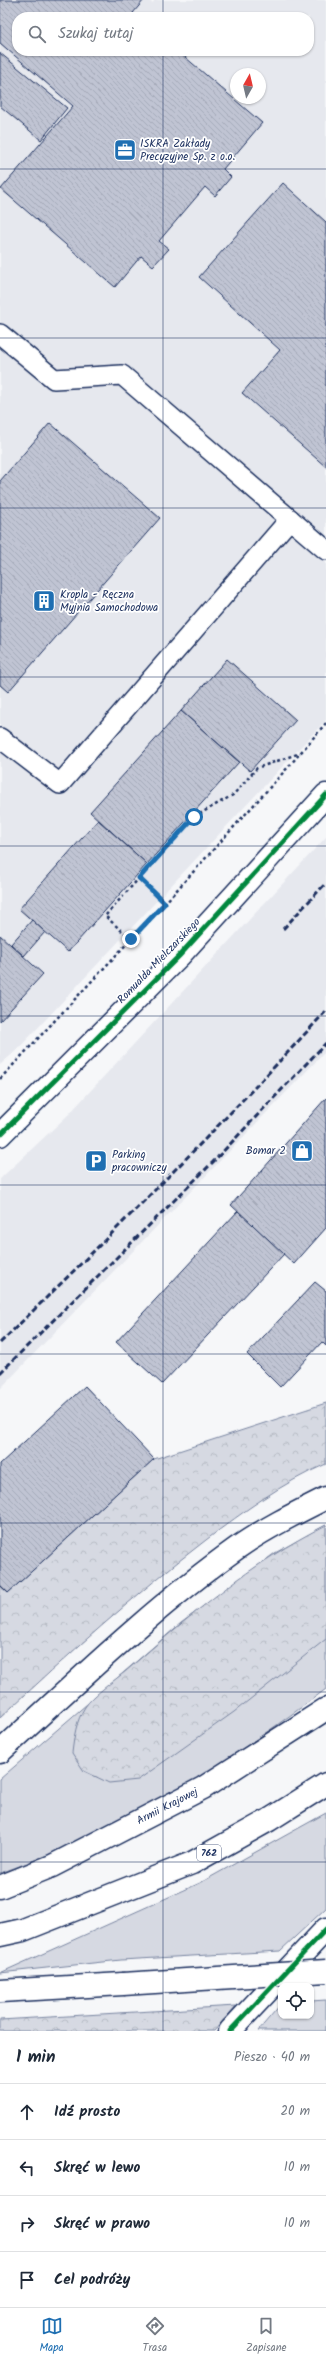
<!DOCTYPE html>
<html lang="pl">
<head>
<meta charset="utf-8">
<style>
	:root { --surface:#fff; --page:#f2f2f3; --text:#1f2937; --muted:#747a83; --line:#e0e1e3; --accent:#1f6fb2 }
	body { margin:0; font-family:Kalam,sans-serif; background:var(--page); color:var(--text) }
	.controls { position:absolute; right:12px; bottom:12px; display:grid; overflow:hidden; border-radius:8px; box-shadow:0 1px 3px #0004 }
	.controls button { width:36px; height:36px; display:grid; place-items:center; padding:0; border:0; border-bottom:1px solid var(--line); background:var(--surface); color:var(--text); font:20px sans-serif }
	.compass { position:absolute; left:230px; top:68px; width:36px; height:36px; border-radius:50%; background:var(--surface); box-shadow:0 1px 3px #0004; rotate:8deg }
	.stop { position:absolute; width:12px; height:12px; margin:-9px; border:3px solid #1f6fb2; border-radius:50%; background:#fff }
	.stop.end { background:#1f6fb2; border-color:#fff; box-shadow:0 1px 4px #0008 }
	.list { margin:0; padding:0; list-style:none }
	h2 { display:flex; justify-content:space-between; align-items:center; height:52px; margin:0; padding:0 16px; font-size:17px }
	h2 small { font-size:13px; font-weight:400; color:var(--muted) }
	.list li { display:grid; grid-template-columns:26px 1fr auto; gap:12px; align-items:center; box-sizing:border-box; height:56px; padding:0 16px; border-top:1px solid var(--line) }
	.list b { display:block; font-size:15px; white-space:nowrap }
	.list em { font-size:13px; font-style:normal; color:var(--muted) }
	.icon { flex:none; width:22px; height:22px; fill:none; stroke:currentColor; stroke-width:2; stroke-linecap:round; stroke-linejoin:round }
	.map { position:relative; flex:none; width:326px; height:2031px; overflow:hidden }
	.search { position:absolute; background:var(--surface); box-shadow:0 1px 3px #0004; left:12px; right:12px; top:12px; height:44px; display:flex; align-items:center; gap:10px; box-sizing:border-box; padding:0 14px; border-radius:16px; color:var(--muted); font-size:15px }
	.sheet { height:276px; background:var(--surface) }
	nav { display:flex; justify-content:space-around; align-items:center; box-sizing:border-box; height:56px; border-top:1px solid var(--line); background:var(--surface); font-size:11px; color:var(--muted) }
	nav a { display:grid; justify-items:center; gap:2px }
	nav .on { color:var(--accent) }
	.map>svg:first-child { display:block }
</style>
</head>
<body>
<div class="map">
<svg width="326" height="2031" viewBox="0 0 326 2031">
	<defs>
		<pattern id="forest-crowns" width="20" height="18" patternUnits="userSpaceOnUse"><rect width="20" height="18" fill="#d6d9e2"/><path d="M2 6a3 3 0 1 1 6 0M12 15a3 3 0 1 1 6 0" fill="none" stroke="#b7bbc4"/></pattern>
		<pattern id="building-back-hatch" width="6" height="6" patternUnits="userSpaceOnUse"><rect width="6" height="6" fill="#c0c4d3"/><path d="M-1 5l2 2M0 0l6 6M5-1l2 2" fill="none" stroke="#a4a9b8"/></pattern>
	</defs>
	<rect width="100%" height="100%" fill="#f6f7f9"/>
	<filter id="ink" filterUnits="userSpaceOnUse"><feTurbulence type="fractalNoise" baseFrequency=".025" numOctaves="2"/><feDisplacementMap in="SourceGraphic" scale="8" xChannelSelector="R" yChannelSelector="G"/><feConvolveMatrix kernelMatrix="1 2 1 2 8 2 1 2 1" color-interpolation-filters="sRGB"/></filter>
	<g filter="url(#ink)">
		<g fill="#e6e8ee" fill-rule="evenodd">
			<path d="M0 0H149L152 3 155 0H326V720L19 1048 0 1065ZM17 17H309V51H17ZM236 74H260V98H236Z"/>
			<polygon points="326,837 326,1051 0,1389 0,1179 69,1114"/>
		</g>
		<g fill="#d6d9e2" stroke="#7884a0">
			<path d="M326 1525V1689C294 1713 261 1737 227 1759 159 1805 78 1846 0 1873V1779L181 1623 275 1553Z"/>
			<polygon points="326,1813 326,1908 280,1951 121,1960 0,1973 200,1883"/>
			<polygon points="326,2000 326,2031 258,2031 281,2004 281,2016 311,2016 311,2001"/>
		</g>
		<g fill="url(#forest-crowns)" stroke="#7884a0">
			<path d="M326 1403V1464C282 1483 244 1511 206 1540 134 1595 67 1656 0 1718V1586L8 1593 154 1459Z"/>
			<path d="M326 1525V1639L234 1712 138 1780 109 1783 84 1771 72 1753C74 1737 76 1721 85 1707 92 1696 115 1680 126 1671 188 1617 252 1562 326 1525Z"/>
			<polygon points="236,2006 214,2031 0,2031 0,2020"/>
		</g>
		<g fill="url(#building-back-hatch)" stroke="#1b2f5e">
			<polygon points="0,0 144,0 133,13 138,17 17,17 17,51 178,51 262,123 223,169 231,177 215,196 205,187 159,241 169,249 153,266 141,256 115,287 1,189 73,106 0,43"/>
			<polygon points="0,53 67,108 41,140 0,106"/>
			<polygon points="283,183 326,222 326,467 242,393 280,350 199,277"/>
			<polygon points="50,423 160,518 8,692 0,685 0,481"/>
			<polygon points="227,659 296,720 250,771 181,711"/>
			<polygon points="181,711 239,762 147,864 90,812"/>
			<polygon points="98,820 147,864 68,952 19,909"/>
			<polygon points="32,920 45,932 24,956 11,944"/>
			<polygon points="0,935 43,974 0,1021"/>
			<polygon points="326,1098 326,1228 294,1264 231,1205"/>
			<polygon points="238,1211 284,1254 162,1384 116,1342"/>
			<polygon points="315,1282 326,1291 326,1346 322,1342 280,1387 247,1354"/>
			<polygon points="85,1386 154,1459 8,1593 0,1585 0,1464"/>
		</g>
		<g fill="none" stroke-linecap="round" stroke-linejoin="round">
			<g stroke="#1b2f5e" stroke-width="22">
				<g id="lane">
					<polyline points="0,334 54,379 122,375 326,550"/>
					<polyline points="0,738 60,784 290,519"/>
				</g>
			</g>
			<g stroke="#1b2f5e" stroke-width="25">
				<polyline id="street" points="230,2031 326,1929"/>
			</g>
			<g stroke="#1b2f5e" stroke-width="25">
				<polyline id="secondary" points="0,1135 179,956 326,795"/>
			</g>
			<g stroke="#1b2f5e" stroke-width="25">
				<g id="primary">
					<path d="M0 1752C77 1682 152 1609 237 1548 264 1529 296 1513 326 1498"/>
					<path id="s1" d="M0 1887 52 1866 203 1788 326 1709"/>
					<polyline points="0,1935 23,1930 192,1863 269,1820 326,1784"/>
					<polyline points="0,1991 123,1984"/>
				</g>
			</g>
			<g stroke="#1b2f5e" stroke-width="2.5" stroke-dasharray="3 3" stroke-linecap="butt">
				<polyline points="139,878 165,903"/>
				<polyline points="131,939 105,916 194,817 233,795 257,768 300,753"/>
				<polyline points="0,1079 165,903 290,765 326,723"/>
			</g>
			<use href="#lane" stroke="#fff" stroke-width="19"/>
			<use href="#street" stroke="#fff" stroke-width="22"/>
			<use href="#secondary" stroke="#fff" stroke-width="22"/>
			<use href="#primary" stroke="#fff" stroke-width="22"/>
			<g stroke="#1b2f5e" stroke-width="3" stroke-dasharray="6 3" stroke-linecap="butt">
				<polyline points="283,929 326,883"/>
				<path d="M0 1343C111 1235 221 1126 326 1011"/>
				<polyline points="0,1373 213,1162 326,1043"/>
			</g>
			<g stroke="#1b2f5e" stroke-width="25" stroke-linecap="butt">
				<polyline id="primary-bridge" points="123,1984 326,1971"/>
			</g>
			<use href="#primary-bridge" stroke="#fff" stroke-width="22"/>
			<g stroke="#fff" stroke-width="8">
				<g id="cycleway">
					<polyline points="0,1135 179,956 326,795"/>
					<polyline points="230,2031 326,1929"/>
				</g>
			</g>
			<use href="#cycleway" stroke="#00873e" stroke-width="5"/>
		</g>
	</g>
	<g fill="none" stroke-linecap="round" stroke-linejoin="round" filter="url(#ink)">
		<polyline stroke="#1f6fb2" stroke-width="5" points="131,939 165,903 139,878 194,817"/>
	</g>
	<path fill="none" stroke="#1b2f5e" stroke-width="1" stroke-opacity="0.55" d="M163 0V17M163 51V2031M0 169H326M0 338H326M0 508H326M0 677H326M0 846H326M0 1016H326M0 1185H326M0 1354H326M0 1523H326M0 1692H326M0 1862H326"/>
	<defs>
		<g id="office-square" transform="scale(1.15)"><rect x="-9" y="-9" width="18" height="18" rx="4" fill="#1f6fb2" stroke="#fff"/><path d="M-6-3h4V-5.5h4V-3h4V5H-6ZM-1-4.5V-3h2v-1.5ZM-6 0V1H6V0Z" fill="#fff"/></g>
		<g id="building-square" transform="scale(1.15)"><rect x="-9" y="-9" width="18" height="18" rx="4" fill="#1f6fb2" stroke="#fff"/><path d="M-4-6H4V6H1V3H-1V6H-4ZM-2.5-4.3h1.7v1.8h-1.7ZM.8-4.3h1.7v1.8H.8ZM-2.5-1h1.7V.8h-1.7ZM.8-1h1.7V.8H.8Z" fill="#fff"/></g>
		<g id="shop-square" transform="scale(1.15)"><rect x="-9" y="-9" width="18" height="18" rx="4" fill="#1f6fb2" stroke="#fff"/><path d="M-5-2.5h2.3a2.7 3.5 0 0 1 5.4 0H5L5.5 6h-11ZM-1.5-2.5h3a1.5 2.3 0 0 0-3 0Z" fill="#fff"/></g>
		<g id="parking-square" transform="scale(1.15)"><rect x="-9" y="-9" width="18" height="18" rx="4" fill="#1f6fb2" stroke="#fff"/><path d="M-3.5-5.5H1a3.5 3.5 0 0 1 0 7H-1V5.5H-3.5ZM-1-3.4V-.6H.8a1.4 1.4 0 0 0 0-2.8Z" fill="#fff"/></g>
	</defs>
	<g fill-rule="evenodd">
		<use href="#office-square" x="125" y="150"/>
		<use href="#building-square" x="44" y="601"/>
		<use href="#shop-square" x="302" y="1151"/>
		<use href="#parking-square" x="96" y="1161"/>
	</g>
	<g text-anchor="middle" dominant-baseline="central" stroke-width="3.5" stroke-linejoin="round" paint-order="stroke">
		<rect fill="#fff" stroke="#5f6d8e" stroke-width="1" x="197" y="1845" width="24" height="16" rx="3"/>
		<g font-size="10" font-weight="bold" fill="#1b2f5e">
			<text x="209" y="1853">762</text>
		</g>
		<g font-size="11" fill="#1b2f5e" stroke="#fff" text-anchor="start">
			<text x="140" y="144">ISKRA Zakłady<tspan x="140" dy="13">Precyzyjne Sp. z o.o.</tspan></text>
			<text x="60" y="595">Kropla - Ręczna<tspan x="60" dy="13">Myjnia Samochodowa</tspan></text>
			<text x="286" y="1151" text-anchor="end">Bomar 2</text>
			<text x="112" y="1155">Parking<tspan x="112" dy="13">pracowniczy</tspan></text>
		</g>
		<g font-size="11" fill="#1b2f5e" stroke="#fff">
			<text transform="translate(159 961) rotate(-46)">Romualda Mielczarskiego</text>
			<text stroke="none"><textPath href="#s1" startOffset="186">Armii Krajowej</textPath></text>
		</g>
	</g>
</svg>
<div class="controls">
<button><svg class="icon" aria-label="locate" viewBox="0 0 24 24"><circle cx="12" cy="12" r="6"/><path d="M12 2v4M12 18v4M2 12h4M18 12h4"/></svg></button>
</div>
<svg class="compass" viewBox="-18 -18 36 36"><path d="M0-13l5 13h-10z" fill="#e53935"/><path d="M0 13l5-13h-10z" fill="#747a83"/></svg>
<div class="stop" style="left:194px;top:817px"></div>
<div class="stop end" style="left:131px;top:939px"></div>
<div class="search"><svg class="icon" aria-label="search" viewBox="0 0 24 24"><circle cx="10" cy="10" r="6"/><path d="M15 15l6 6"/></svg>Szukaj tutaj</div>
</div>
<section class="sheet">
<h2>1 min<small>Pieszo · 40 m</small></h2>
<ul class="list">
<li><svg class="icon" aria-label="ahead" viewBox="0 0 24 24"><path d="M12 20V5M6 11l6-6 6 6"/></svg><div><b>Idź prosto</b></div><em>20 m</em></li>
<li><svg class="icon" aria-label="left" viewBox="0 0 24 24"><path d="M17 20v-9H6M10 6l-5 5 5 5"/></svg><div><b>Skręć w lewo</b></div><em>10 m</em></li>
<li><svg class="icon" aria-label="right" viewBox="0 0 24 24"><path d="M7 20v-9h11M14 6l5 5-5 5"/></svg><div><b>Skręć w prawo</b></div><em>10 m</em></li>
<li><svg class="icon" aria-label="arrive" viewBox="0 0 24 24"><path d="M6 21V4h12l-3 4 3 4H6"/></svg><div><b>Cel podróży</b></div></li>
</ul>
</section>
<nav>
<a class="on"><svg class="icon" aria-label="map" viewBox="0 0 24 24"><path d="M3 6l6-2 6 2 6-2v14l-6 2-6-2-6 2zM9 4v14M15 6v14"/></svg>Mapa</a>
<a><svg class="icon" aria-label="directions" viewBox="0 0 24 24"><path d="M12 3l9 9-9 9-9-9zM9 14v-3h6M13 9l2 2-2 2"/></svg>Trasa</a>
<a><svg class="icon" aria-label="saved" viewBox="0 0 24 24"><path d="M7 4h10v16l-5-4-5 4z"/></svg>Zapisane</a>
</nav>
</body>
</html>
